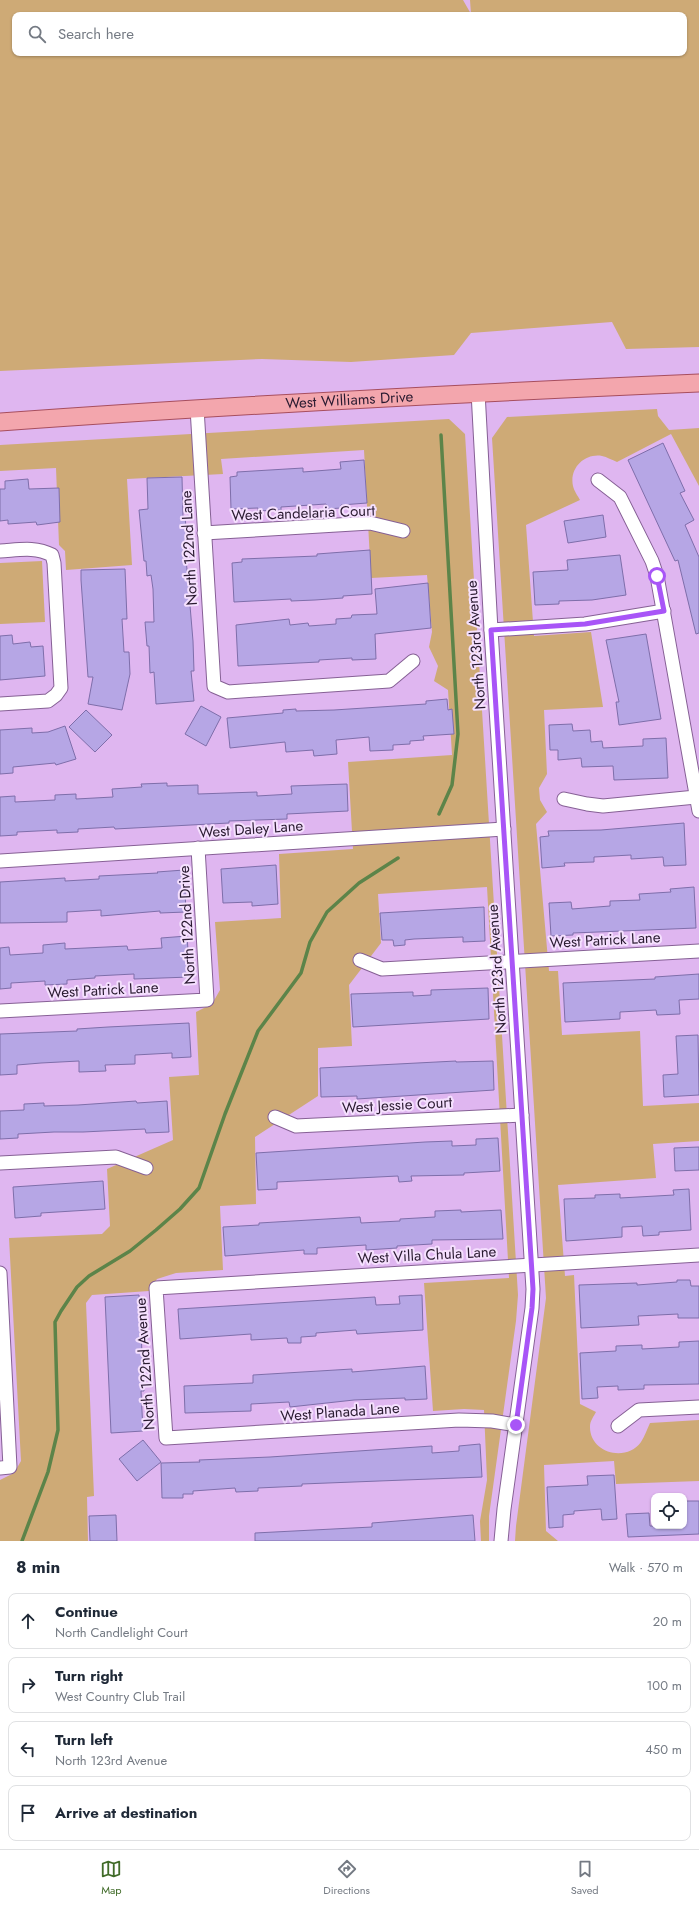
<!DOCTYPE html>
<html lang="en">
<head>
<meta charset="utf-8">
<style>
	:root { --surface:#fff; --page:#f2f2f3; --text:#1f2937; --muted:#747a83; --line:#e0e1e3; --accent:#406b28 }
	body { margin:0; font-family:Jost,sans-serif; background:var(--page); color:var(--text) }
	.controls { position:absolute; right:12px; bottom:12px; display:grid; overflow:hidden; border-radius:8px; box-shadow:0 1px 3px #0004 }
	.controls button { width:36px; height:36px; display:grid; place-items:center; padding:0; border:0; border-bottom:1px solid var(--line); background:var(--surface); color:var(--text); font:20px sans-serif }
	.stop { position:absolute; width:12px; height:12px; margin:-9px; border:3px solid #a855f7; border-radius:50%; background:#fff }
	.stop.end { background:#a855f7; border-color:#fff; box-shadow:0 1px 4px #0008 }
	.list { margin:0; padding:0; list-style:none }
	h2 { display:flex; justify-content:space-between; align-items:center; height:52px; margin:0; padding:0 16px; font-size:17px }
	h2 small { font-size:13px; font-weight:400; color:var(--muted) }
	.list li { display:grid; grid-template-columns:26px 1fr auto; gap:12px; align-items:center; box-sizing:border-box; height:56px; margin:0 8px 8px; padding:0 8px; border:1px solid var(--line); border-radius:8px }
	.list b { display:block; font-size:15px; white-space:nowrap }
	.list p { margin:0; font-size:13px; white-space:nowrap; color:var(--muted) }
	.list em { font-size:13px; font-style:normal; color:var(--muted) }
	.icon { flex:none; width:22px; height:22px; fill:none; stroke:currentColor; stroke-width:2; stroke-linecap:round; stroke-linejoin:round }
	.map { position:relative; flex:none; width:699px; height:1541px; overflow:hidden }
	.search { position:absolute; background:var(--surface); box-shadow:0 1px 3px #0004; left:12px; right:12px; top:12px; height:44px; display:flex; align-items:center; gap:10px; box-sizing:border-box; padding:0 14px; border-radius:8px; color:var(--muted); font-size:15px }
	.sheet { height:308px; background:var(--surface) }
	nav { display:flex; justify-content:space-around; align-items:center; box-sizing:border-box; height:56px; border-top:1px solid var(--line); background:var(--surface); font-size:11px; color:var(--muted) }
	nav a { display:grid; justify-items:center; gap:2px }
	nav .on { color:var(--accent) }
	.map>svg:first-child { display:block }
</style>
</head>
<body>
<div class="map">
<svg width="699" height="1541" viewBox="0 0 699 1541">
	<rect width="100%" height="100%" fill="#dfb6f0"/>
	<g fill="#ceaa76" fill-rule="evenodd">
		<path d="M0 0H463L471 14 470 0H699V347L626 349 612 322 471 333 454 355 351 362 262 359 0 371ZM15 15H684V53H15Z"/>
		<path d="M657 409 658 416 669 430 699 428V486L671 434 617 462C612 460 607 457 602 456 585 453 569 468 573 486 574 491 578 496 580 500L526 525 534 636 591 632 603 707 544 710 547 774 539 788 540 800 547 812 536 824 549 971H558L562 1035 640 1031 643 1106 699 1103V1141L653 1144 656 1178 558 1185 565 1276 574 1275 580 1404 596 1412C594 1416 590 1421 590 1426 589 1453 626 1463 641 1442 645 1436 647 1429 650 1423L699 1420V1481L616 1484 614 1461 544 1465 546 1531 558 1541H515L516 1526 546 1298 492 438 507 417Z"/>
		<polygon points="449,419 465,434 518,1295 516,1321 489,1516 489,1541 481,1541 480,1521 487,1480 484,1410 464,1409 433,1411 424,1283 509,1278 487,887 378,894 381,943 349,985 352,1046 318,1048 318,1096 255,1137 256,1204 220,1206 223,1270 176,1273 157,1279 149,1291 92,1295 86,1303 94,1496 87,1497 88,1541 0,1541 0,1480 14,1473 21,1461 9,1238 102,1234 110,1226 107,1169 173,1140 169,1077 199,1075 196,1012 212,1004 220,990 215,922 281,918 279,854 353,849 348,762 452,755 448,690 434,681 438,666 429,647 432,632 427,575 371,578 364,450 221,459 223,474 127,479 132,565 66,570 65,551 59,545 56,468 0,471 0,445"/>
		<polygon points="42,561 45,622 0,624 0,563"/>
	</g>
	<g fill="none" stroke-linecap="round" stroke-linejoin="round">
		<g stroke="#5c8449" stroke-width="3.5">
			<polyline points="439,814 452,785 458,734 441,435"/>
			<polyline points="22,1541 48,1472 58,1430 55,1322 61,1311 77,1287 89,1276 130,1251 156,1230 180,1209 199,1188 225,1114 258,1031 301,973 310,942 327,912 359,883 398,858"/>
		</g>
	</g>
	<g fill="#b6a6e5" stroke="#7e6eaa">
		<polygon points="663,443 685,491 680,493 694,520 685,525 699,557 699,633 696,634 678,560 675,561 628,460"/>
		<polygon points="364,460 367,503 341,505 341,508 326,509 326,504 281,507 281,510 258,511 258,508 231,509 230,477 237,476 237,472 303,468 303,472 341,469 340,462"/>
		<polygon points="182,477 183,517 185,517 189,558 186,558 193,641 194,671 191,671 194,701 156,704 154,672 150,673 149,646 147,646 145,622 154,622 153,589 151,575 147,576 146,561 144,561 139,510 148,509 147,478"/>
		<polygon points="28,479 29,489 59,488 60,522 37,525 36,522 8,524 8,520 0,521 0,489 5,489 5,481"/>
		<polygon points="603,515 606,537 568,543 564,521"/>
		<polygon points="370,550 372,594 343,596 343,598 315,600 291,601 291,599 234,602 232,563 242,562 242,559 317,556 317,554"/>
		<polygon points="620,555 626,595 592,600 559,601 559,604 535,605 533,572 568,570 567,560"/>
		<polygon points="125,569 127,619 122,619 124,652 129,652 130,674 122,710 88,704 93,677 88,677 81,580 81,570"/>
		<polygon points="428,583 431,628 375,634 376,659 352,660 352,658 319,660 319,662 238,666 236,625 289,619 290,625 308,623 309,626 336,624 336,619 351,618 352,615 377,614 375,589"/>
		<polygon points="646,634 661,719 619,725 616,702 619,702 606,640"/>
		<polygon points="12,635 13,644 30,642 31,647 43,646 45,676 0,680 0,636"/>
		<polygon points="447,699 448,710 452,709 454,734 423,736 424,740 410,741 410,744 393,745 393,750 370,751 369,737 336,740 337,754 314,756 313,750 286,752 285,742 230,748 227,718 283,713 283,710 296,709 296,711 334,710 426,704 426,701"/>
		<polygon points="201,706 221,717 206,746 185,734"/>
		<polygon points="86,710 112,735 95,752 69,727"/>
		<polygon points="572,724 573,731 590,730 591,742 602,741 603,748 643,746 643,739 666,738 668,778 614,780 613,766 582,767 581,758 558,760 558,750 550,750 549,725"/>
		<polygon points="65,726 76,759 56,765 55,763 13,767 13,773 0,774 0,730 32,728 32,733 48,732"/>
		<polygon points="167,783 167,786 198,785 198,794 257,792 257,796 292,794 291,786 347,784 348,811 287,814 287,819 229,821 229,823 115,829 114,827 78,829 78,832 57,833 57,830 17,832 17,835 0,836 0,797 15,796 15,802 55,800 55,795 76,794 76,799 113,797 112,789 142,787 141,784"/>
		<polygon points="684,823 686,865 664,866 663,857 631,859 631,855 594,857 594,862 564,863 565,866 542,868 540,837 549,836 548,831 601,830"/>
		<polygon points="276,865 278,904 252,906 252,902 223,903 221,869"/>
		<polygon points="184,870 186,912 160,913 160,911 101,916 101,910 67,912 67,922 0,923 0,882 65,878 65,881 99,879 99,876 158,873 157,872"/>
		<polygon points="694,887 696,928 573,933 573,935 551,936 549,903 571,902 572,909 610,906 610,901 640,900 639,894 671,892 670,889"/>
		<polygon points="484,907 485,941 463,942 463,937 414,939 405,940 405,945 394,946 393,940 382,940 380,913"/>
		<polygon points="187,936 190,977 134,979 134,974 95,976 95,978 67,980 67,984 45,985 45,981 11,983 11,988 0,989 0,948 9,947 10,955 43,953 43,945 65,943 65,949 127,946 128,950 162,948 161,938"/>
		<polygon points="699,974 699,999 679,1000 680,1014 657,1015 656,1010 620,1012 620,1019 565,1022 563,983 655,979 655,977"/>
		<polygon points="488,988 489,1019 353,1027 351,994 413,992 413,996 431,995 431,990"/>
		<polygon points="189,1023 191,1057 172,1058 172,1053 135,1055 135,1064 105,1065 106,1071 79,1072 79,1061 41,1063 17,1065 17,1074 0,1075 0,1034 77,1031 77,1029 108,1027"/>
		<polygon points="698,1035 699,1095 664,1097 663,1075 678,1074 676,1036"/>
		<polygon points="456,1061 456,1062 493,1061 494,1090 357,1099 357,1096 321,1097 320,1068"/>
		<polygon points="136,1101 137,1103 167,1101 169,1132 146,1133 145,1129 83,1132 54,1132 18,1134 18,1138 0,1139 0,1111 24,1110 24,1104 44,1103 44,1106 78,1105"/>
		<polygon points="498,1138 500,1171 464,1173 464,1175 411,1176 412,1181 399,1182 398,1176 277,1182 277,1189 258,1190 256,1153 425,1142 452,1141 452,1146 476,1145 476,1139"/>
		<polygon points="699,1147 699,1170 675,1171 674,1148"/>
		<polygon points="103,1181 105,1209 41,1213 41,1216 15,1218 13,1187"/>
		<polygon points="689,1189 691,1230 659,1232 659,1235 643,1236 642,1226 622,1227 622,1237 566,1241 564,1199 595,1198 595,1195 620,1194 620,1198 674,1195 673,1190"/>
		<polygon points="461,1210 461,1212 501,1210 503,1239 432,1240 432,1244 397,1246 397,1248 366,1250 366,1245 317,1248 317,1254 304,1254 304,1250 225,1256 223,1227 259,1225 259,1223 360,1217 361,1223 400,1221 400,1219 435,1217 435,1211"/>
		<polygon points="677,1280 690,1280 691,1286 699,1286 699,1318 678,1318 678,1314 638,1316 639,1325 581,1328 579,1285 637,1283 637,1285 677,1282"/>
		<polygon points="139,1295 144,1391 141,1391 143,1431 111,1433 105,1297"/>
		<polygon points="422,1295 423,1330 357,1334 356,1330 316,1333 316,1336 301,1337 301,1343 288,1343 287,1338 251,1340 251,1334 180,1339 178,1309 375,1297 376,1305 400,1304 399,1296"/>
		<polygon points="699,1341 699,1384 644,1385 644,1389 618,1390 618,1386 597,1387 598,1398 582,1399 580,1353 616,1351 616,1346 642,1345 642,1349 679,1347 679,1342"/>
		<polygon points="425,1366 427,1399 405,1400 405,1398 354,1400 290,1407 289,1402 251,1404 251,1411 185,1413 184,1386 253,1383 253,1375 352,1369 352,1372"/>
		<polygon points="143,1440 161,1462 137,1481 119,1459"/>
		<polygon points="480,1444 482,1477 302,1484 302,1486 258,1488 258,1491 236,1492 235,1488 193,1491 193,1494 183,1494 183,1498 162,1498 161,1463 200,1462 199,1460 270,1457 432,1446 432,1453 459,1451 459,1446"/>
		<polygon points="614,1475 617,1519 602,1520 601,1509 574,1511 574,1514 563,1515 563,1527 549,1528 547,1487 588,1485 587,1476"/>
		<polygon points="684,1501 699,1501 699,1534 628,1537 626,1514 649,1513 650,1526 684,1526"/>
		<polygon points="116,1515 117,1541 90,1541 89,1516"/>
		<polygon points="473,1515 475,1541 255,1541 255,1533 372,1527 372,1523"/>
	</g>
	<g fill="none" stroke-linecap="round" stroke-linejoin="round">
		<g stroke="#866095" stroke-width="15">
			<g id="minor">
				<polyline points="478,392 491,630 533,1289 532,1308 504,1509 501,1541"/>
				<polyline points="197,408 214,686 228,692 389,681 413,661"/>
				<polyline points="598,480 620,497 652,561 657,576 699,811"/>
				<polyline points="204,533 370,523 403,531"/>
				<path d="M0 551C18 550 35 546 52 555L54 563 61 688 56 695 48 701 0 704"/>
				<polyline points="491,630 585,624 664,611"/>
				<polyline points="564,799 587,804 603,806 696,797"/>
				<polyline points="0,861 504,829"/>
				<polyline points="360,960 382,969 699,951"/>
				<polyline points="0,1011 207,1000 198,848"/>
				<polyline points="275,1117 296,1126 522,1115"/>
				<polyline points="0,1163 116,1157 146,1168"/>
				<polyline points="0,1273 10,1467 0,1468"/>
				<polyline points="516,1425 492,1421 459,1420 166,1438 156,1288 699,1255"/>
				<polyline points="618,1426 639,1410 699,1407"/>
			</g>
		</g>
		<g stroke="#a74e5e" stroke-width="19">
			<g id="major">
				<path id="s1" d="M0 422C233 405 466 393 699 383"/>
			</g>
		</g>
		<use href="#minor" stroke="#fff" stroke-width="13"/>
		<use href="#major" stroke="#f3a6ad" stroke-width="17"/>
	</g>
	<g fill="none" stroke-linecap="round" stroke-linejoin="round">
		<polyline stroke="#a855f7" stroke-width="5" points="516,1425 532,1308 533,1289 491,630 585,624 664,611 657,576"/>
	</g>
	<g text-anchor="middle" dominant-baseline="central" stroke-width="4" stroke-linejoin="round" paint-order="stroke">
		<g font-size="15" fill="#291a30" stroke="#f5e0fe">
			<text stroke="none"><textPath href="#s1" startOffset="350">West Williams Drive</textPath></text>
			<text transform="translate(303 513) rotate(-2)">West Candelaria Court</text>
			<text transform="translate(189 548) rotate(-93)">North 122nd Lane</text>
			<text transform="translate(476 645) rotate(-94)">North 123rd Avenue</text>
			<text transform="translate(251 829) rotate(-4)">West Daley Lane</text>
			<text transform="translate(187 925) rotate(-93)">North 122nd Drive</text>
			<text transform="translate(605 940) rotate(-3)">West Patrick Lane</text>
			<text transform="translate(497 969) rotate(-94)">North 123rd Avenue</text>
			<text transform="translate(103 990) rotate(-3)">West Patrick Lane</text>
			<text transform="translate(397 1105) rotate(-3)">West Jessie Court</text>
			<text transform="translate(427 1255) rotate(-3)">West Villa Chula Lane</text>
			<text transform="translate(145 1364) rotate(-94)">North 122nd Avenue</text>
			<text transform="translate(340 1412) rotate(-4)">West Planada Lane</text>
		</g>
	</g>
</svg>
<div class="controls">
<button><svg class="icon" aria-label="locate" viewBox="0 0 24 24"><circle cx="12" cy="12" r="6"/><path d="M12 2v4M12 18v4M2 12h4M18 12h4"/></svg></button>
</div>
<div class="stop" style="left:657px;top:576px"></div>
<div class="stop end" style="left:516px;top:1425px"></div>
<div class="search"><svg class="icon" aria-label="search" viewBox="0 0 24 24"><circle cx="10" cy="10" r="6"/><path d="M15 15l6 6"/></svg>Search here</div>
</div>
<section class="sheet">
<h2>8 min<small>Walk · 570 m</small></h2>
<ul class="list">
<li><svg class="icon" aria-label="ahead" viewBox="0 0 24 24"><path d="M12 20V5M6 11l6-6 6 6"/></svg><div><b>Continue</b><p>North Candlelight Court</p></div><em>20 m</em></li>
<li><svg class="icon" aria-label="right" viewBox="0 0 24 24"><path d="M7 20v-9h11M14 6l5 5-5 5"/></svg><div><b>Turn right</b><p>West Country Club Trail</p></div><em>100 m</em></li>
<li><svg class="icon" aria-label="left" viewBox="0 0 24 24"><path d="M17 20v-9H6M10 6l-5 5 5 5"/></svg><div><b>Turn left</b><p>North 123rd Avenue</p></div><em>450 m</em></li>
<li><svg class="icon" aria-label="arrive" viewBox="0 0 24 24"><path d="M6 21V4h12l-3 4 3 4H6"/></svg><div><b>Arrive at destination</b></div></li>
</ul>
</section>
<nav>
<a class="on"><svg class="icon" aria-label="map" viewBox="0 0 24 24"><path d="M3 6l6-2 6 2 6-2v14l-6 2-6-2-6 2zM9 4v14M15 6v14"/></svg>Map</a>
<a><svg class="icon" aria-label="directions" viewBox="0 0 24 24"><path d="M12 3l9 9-9 9-9-9zM9 14v-3h6M13 9l2 2-2 2"/></svg>Directions</a>
<a><svg class="icon" aria-label="saved" viewBox="0 0 24 24"><path d="M7 4h10v16l-5-4-5 4z"/></svg>Saved</a>
</nav>
</body>
</html>
